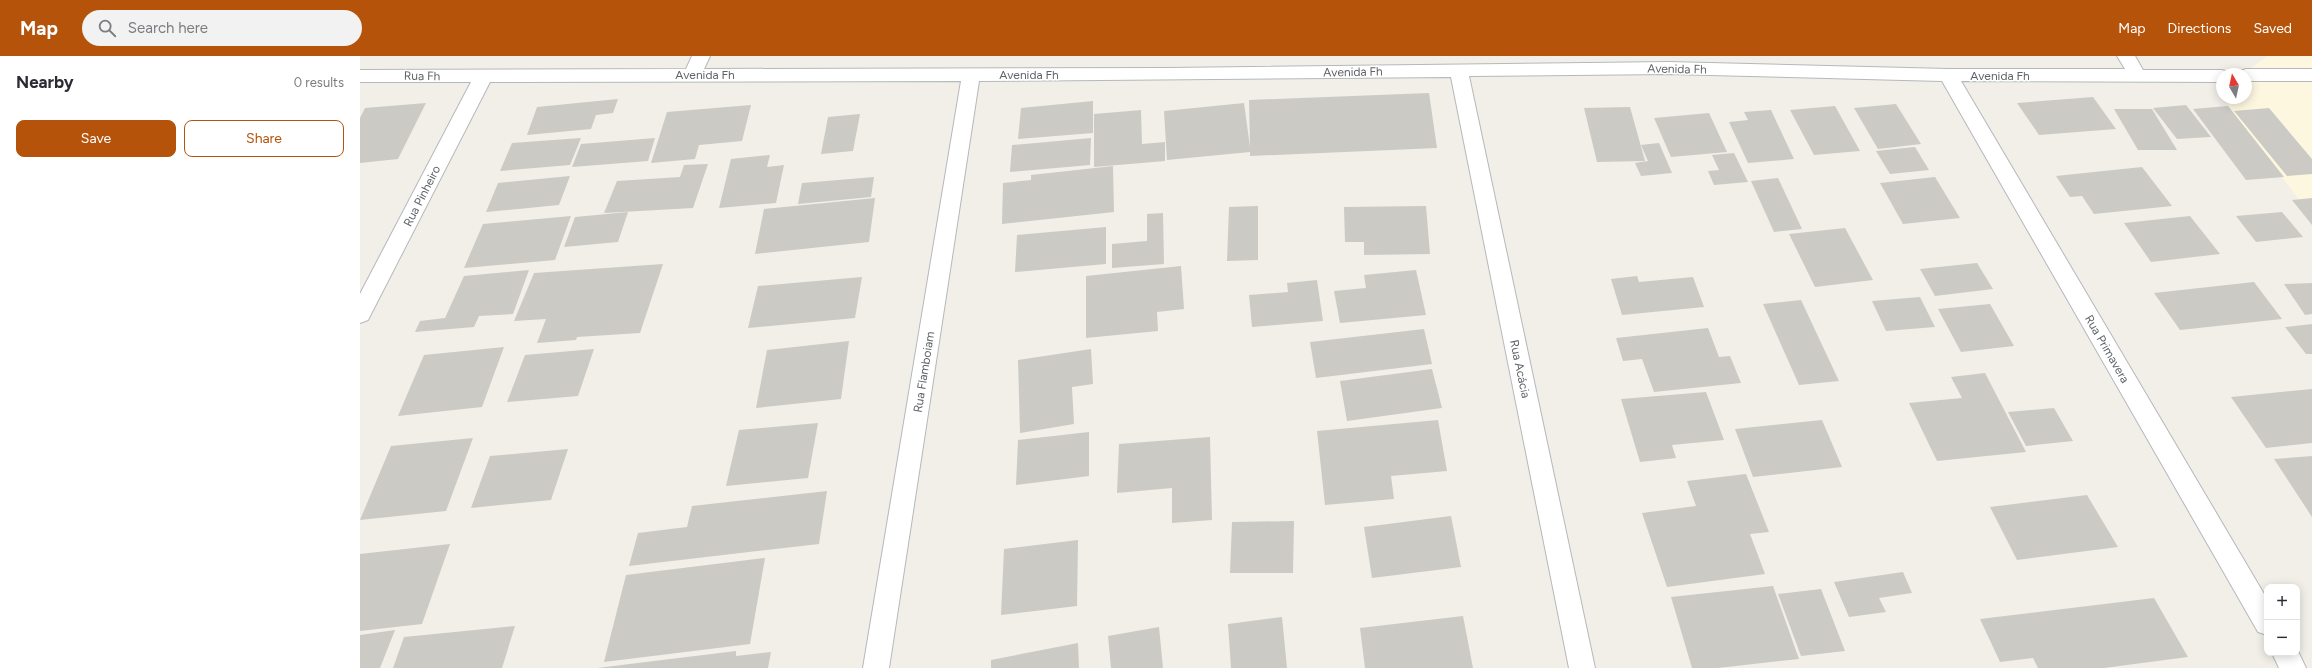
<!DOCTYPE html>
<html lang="en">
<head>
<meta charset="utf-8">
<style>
	:root { --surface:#fff; --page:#f2f2f3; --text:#2b2b33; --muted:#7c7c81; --line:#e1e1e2; --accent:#b45309 }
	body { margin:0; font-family:Figtree,sans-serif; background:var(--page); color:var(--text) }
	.controls { position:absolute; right:12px; bottom:12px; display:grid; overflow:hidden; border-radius:8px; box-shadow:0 2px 10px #0003 }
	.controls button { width:36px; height:36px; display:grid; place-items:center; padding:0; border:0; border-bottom:1px solid var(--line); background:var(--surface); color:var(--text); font:20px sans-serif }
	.compass { position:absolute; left:1856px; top:12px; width:36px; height:36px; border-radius:50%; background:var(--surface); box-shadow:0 2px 10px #0003; rotate:351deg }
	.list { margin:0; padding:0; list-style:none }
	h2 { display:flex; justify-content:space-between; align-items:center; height:52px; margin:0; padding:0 16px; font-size:17px }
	h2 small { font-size:13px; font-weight:400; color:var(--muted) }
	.actions { display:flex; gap:8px; padding:12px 16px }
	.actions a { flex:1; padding:9px 0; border:1px solid var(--accent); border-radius:8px; text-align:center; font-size:14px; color:var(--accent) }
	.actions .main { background:var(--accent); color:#fff }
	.icon { flex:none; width:22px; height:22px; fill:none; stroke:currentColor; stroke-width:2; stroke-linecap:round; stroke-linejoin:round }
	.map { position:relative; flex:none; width:1952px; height:612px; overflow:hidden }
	header { display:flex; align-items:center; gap:24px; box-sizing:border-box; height:56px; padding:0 20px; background:var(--accent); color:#fff }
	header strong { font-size:19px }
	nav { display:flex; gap:22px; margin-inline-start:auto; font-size:14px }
	.search { width:280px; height:36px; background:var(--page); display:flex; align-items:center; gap:10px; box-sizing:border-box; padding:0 14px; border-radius:22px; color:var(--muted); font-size:15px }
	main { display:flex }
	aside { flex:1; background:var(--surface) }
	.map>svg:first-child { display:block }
</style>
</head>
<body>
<header>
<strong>Map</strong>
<div class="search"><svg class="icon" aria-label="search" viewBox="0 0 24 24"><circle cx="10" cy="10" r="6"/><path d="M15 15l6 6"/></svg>Search here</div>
<nav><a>Map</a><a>Directions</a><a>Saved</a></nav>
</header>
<main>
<aside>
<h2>Nearby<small>0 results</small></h2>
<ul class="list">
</ul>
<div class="actions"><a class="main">Save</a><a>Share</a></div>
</aside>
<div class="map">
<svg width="1952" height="612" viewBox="0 0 1952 612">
	<rect width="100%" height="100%" fill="#f1efe8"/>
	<polygon fill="#fef7e0" points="1907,0 1952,0 1952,161 1863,42 1886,42 1884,18"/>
	<g fill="#cccac5">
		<polygon points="1069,37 1077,92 890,100 890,96 807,104 804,55 884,47 890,91 889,44"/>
		<polygon points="1733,41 1756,73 1679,79 1657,47"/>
		<polygon points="258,43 253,57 236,59 231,73 167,79 177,51"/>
		<polygon points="733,45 733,77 658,83 661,52"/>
		<polygon points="66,47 38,103 0,107 0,62 5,52"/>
		<polygon points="1536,48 1561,88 1518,93 1494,52"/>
		<polygon points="391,49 382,85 339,89 335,103 291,107 307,56"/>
		<polygon points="1826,49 1851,81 1817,83 1793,52"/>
		<polygon points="1475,50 1500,95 1454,99 1430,54"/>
		<polygon points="1868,50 1924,121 1886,124 1833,53"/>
		<polygon points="1270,51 1285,105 1237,106 1224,52"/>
		<polygon points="1909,52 1952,103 1952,118 1927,120 1874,55"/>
		<polygon points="1754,53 1792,53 1817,94 1778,94"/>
		<polygon points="781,54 782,88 805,86 805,105 734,111 734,58"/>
		<polygon points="1411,54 1434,103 1388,107 1369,66 1388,64 1384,56"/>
		<polygon points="1349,57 1367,96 1311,101 1294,62"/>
		<polygon points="500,58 493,95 461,98 468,61"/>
		<polygon points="221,82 210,109 140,115 152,87"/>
		<polygon points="295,82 288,105 212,111 221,88"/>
		<polygon points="731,82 730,109 650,116 652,89"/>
		<polygon points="1299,87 1312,117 1281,120 1275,107 1288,105 1281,89"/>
		<polygon points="1555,91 1569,114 1530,118 1516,95"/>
		<polygon points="1374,97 1388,126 1354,129 1348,115 1359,114 1352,99"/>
		<polygon points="410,99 407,111 424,109 416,147 359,152 371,103"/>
		<polygon points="348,108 333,152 244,157 257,125 320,121 324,109"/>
		<polygon points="753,110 754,156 642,168 643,127 671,124 671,119"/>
		<polygon points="1782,111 1812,150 1734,158 1722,140 1710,141 1696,120"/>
		<polygon points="210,120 199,149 126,156 138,127"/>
		<polygon points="514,121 511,141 438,148 442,127"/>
		<polygon points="1575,121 1600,162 1543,168 1520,127"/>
		<polygon points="1418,122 1442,173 1414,176 1391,125"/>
		<polygon points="515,142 509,186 395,198 404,153"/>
		<polygon points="1952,142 1952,169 1932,144"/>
		<polygon points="898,150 898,204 867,205 869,151"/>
		<polygon points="1066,150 1070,198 1004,199 1004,186 985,186 984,151"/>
		<polygon points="268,156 258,186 204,191 215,161"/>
		<polygon points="1922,156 1943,181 1896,186 1876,160"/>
		<polygon points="803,157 804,208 752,212 752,188 787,185 787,158"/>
		<polygon points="211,160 195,204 104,212 123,168"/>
		<polygon points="1830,160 1860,198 1791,206 1764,167"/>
		<polygon points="746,171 746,208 655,216 657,179"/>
		<polygon points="1485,172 1513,224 1455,231 1429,178"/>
		<polygon points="1617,207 1633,233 1575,240 1560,213"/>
		<polygon points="303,208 280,277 217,281 216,284 177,287 186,263 154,265 174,217"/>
		<polygon points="821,210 824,253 797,256 798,275 726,282 726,220"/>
		<polygon points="169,214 153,258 119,260 114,271 55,276 60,265 85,262 104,220"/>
		<polygon points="1056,214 1066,259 980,267 974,235 1006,232 1004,219"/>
		<polygon points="1277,220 1279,226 1333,221 1344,251 1262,259 1251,223"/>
		<polygon points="502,221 495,262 388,272 398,230"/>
		<polygon points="957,224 963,265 892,271 889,239 928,236 927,227"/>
		<polygon points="1894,226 1922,263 1820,274 1794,237"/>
		<polygon points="1952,227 1952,258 1945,259 1924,228"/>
		<polygon points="1560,241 1575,271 1526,275 1512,245"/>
		<polygon points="1441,244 1479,325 1439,329 1403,248"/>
		<polygon points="1630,248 1654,290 1601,296 1578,253"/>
		<polygon points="1952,268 1952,298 1946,298 1925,271"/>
		<polygon points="1348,272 1359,301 1370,300 1381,327 1294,336 1282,303 1263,305 1256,282"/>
		<polygon points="1064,273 1072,308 956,322 950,286"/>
		<polygon points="489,285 481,343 396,352 407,294"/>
		<polygon points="144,291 122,351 38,360 64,299"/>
		<polygon points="234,293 218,340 147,346 165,299"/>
		<polygon points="731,293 733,328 712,331 714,368 660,377 658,304"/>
		<polygon points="1072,313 1082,352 987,365 980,325"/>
		<polygon points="1625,317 1666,396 1577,405 1549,347 1602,342 1591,321"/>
		<polygon points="1952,333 1952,387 1906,392 1871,341"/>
		<polygon points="1346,336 1364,384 1312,389 1316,402 1280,406 1261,343"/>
		<polygon points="1694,352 1713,385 1666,390 1648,356"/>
		<polygon points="1078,364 1087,415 1031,420 1034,443 965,449 957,375"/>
		<polygon points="1462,364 1482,411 1393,421 1375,373"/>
		<polygon points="458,367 448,422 366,430 379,374"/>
		<polygon points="729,376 729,420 656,429 658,384"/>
		<polygon points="850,381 852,464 812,467 812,432 757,437 759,388"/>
		<polygon points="113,382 86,455 0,464 31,390"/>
		<polygon points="208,393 191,444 111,452 130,400"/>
		<polygon points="1952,400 1952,461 1914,403"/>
		<polygon points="1386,418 1409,476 1390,478 1405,518 1307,531 1282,457 1336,450 1327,425"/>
		<polygon points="467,435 459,488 269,510 278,477 327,471 332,450"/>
		<polygon points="1727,439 1758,491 1657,504 1630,451"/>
		<polygon points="1091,460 1101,511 1012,522 1004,471"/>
		<polygon points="934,465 933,517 870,517 872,466"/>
		<polygon points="718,484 717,550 641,559 644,493"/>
		<polygon points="90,488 62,568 0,575 0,498"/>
		<polygon points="405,502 390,588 244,606 266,519"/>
		<polygon points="1543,516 1552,537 1519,542 1526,556 1489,561 1474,526"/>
		<polygon points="1413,530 1439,603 1358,612 1332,612 1311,541"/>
		<polygon points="1461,533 1485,595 1441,600 1418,538"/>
		<polygon points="1794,542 1828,601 1744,612 1678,612 1673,602 1640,606 1620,563"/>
		<polygon points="1103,560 1113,612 1005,612 1000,572"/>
		<polygon points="922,561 927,612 871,612 868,568"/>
		<polygon points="155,570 142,612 33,612 44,581"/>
		<polygon points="799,571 803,612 751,612 748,580"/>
		<polygon points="35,574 20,612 0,612 0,579"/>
		<polygon points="718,587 719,612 631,612 631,604"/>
		<polygon points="376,595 376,600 411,596 408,612 237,612"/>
	</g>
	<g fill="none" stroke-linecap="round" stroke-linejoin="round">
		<g stroke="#b5b8bc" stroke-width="2">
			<g id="street">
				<polygon points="332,0 350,0 344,13 809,12 1309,6 1588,13 1765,13 1757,0 1775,0 1783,14 1862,14 1868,16 1870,18 1862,18 1862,26 1601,25 1907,543 1907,579 1898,576 1582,25 1309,18 1109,20 1235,612 1209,612 1091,21 619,25 529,612 503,612 601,25 130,26 8,264 0,267 0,238 111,26 0,26 0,14 326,13"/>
				<polygon points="1886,13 1952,13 1952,25 1886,25 1886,18 1878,18 1880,15"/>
				<polygon points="1937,593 1946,612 1919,612 1912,597 1937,597"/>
			</g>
		</g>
		<use href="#street" fill="#fff" fill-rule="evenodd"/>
	</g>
	<g text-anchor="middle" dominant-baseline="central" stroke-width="3" stroke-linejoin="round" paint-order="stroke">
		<g font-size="12" fill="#5f6368" stroke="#fff">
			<text transform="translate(1317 13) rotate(1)">Avenida Fh</text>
			<text transform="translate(993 16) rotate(-1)">Avenida Fh</text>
			<text x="345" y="19">Avenida Fh</text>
			<text x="669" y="19">Avenida Fh</text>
			<text transform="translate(62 20) rotate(1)">Rua Fh</text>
			<text x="1640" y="20">Avenida Fh</text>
			<text transform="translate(62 140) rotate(-63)">Rua Pinheiro</text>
			<text transform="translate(1747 293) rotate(60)">Rua Primavera</text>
			<text transform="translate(1160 313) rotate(78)">Rua Acácia</text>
			<text transform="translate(564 316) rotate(-81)">Rua Flamboiam</text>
		</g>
	</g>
</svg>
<div class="controls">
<button>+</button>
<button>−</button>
</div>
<svg class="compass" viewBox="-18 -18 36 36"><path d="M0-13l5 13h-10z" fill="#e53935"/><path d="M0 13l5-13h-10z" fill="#7c7c81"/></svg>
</div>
</main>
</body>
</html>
